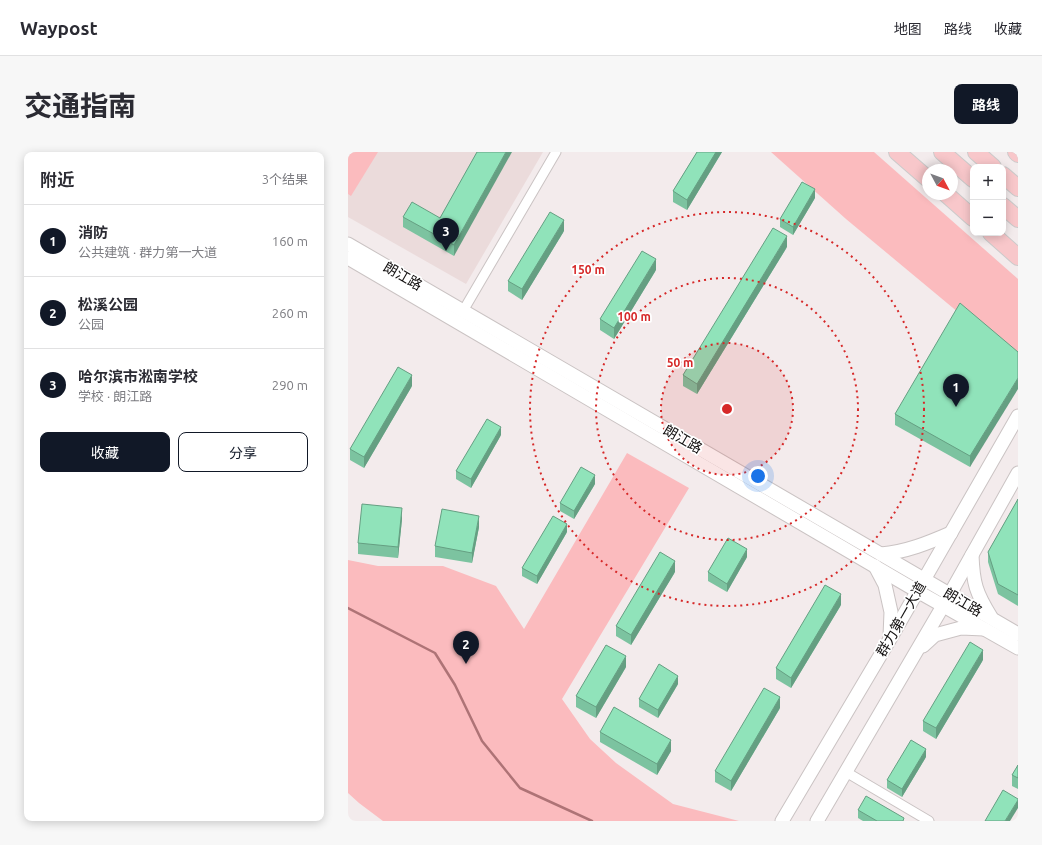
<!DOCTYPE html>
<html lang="zh">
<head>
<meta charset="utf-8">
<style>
	:root { --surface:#fff; --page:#f7f7f7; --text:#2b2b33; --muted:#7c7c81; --line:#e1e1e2; --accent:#111827 }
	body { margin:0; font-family:Ubuntu,"Noto Sans SC",sans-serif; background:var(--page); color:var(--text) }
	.controls { position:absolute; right:12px; top:12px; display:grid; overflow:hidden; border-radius:8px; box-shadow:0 2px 10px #0003 }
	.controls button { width:36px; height:36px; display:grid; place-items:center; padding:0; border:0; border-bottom:1px solid var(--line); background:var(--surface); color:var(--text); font:20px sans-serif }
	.compass { position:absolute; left:574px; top:12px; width:36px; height:36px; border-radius:50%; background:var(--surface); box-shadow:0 2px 10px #0003; rotate:131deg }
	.you { position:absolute; left:410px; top:324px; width:14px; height:14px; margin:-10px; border:3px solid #fff; border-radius:50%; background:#1a73e8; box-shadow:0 0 0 6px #1a73e833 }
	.badge { display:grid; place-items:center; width:26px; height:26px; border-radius:50%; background:var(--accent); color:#fff; font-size:13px; font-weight:700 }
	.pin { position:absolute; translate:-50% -33px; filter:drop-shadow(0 1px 2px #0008) }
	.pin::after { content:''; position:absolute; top:21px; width:14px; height:12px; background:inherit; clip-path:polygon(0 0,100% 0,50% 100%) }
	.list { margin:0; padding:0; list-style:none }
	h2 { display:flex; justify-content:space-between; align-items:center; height:52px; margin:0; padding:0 16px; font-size:17px }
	h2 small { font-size:13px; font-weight:400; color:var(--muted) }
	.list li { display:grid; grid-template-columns:26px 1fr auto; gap:12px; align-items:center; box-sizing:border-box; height:72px; padding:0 16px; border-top:1px solid var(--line) }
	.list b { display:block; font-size:15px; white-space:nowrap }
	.list p { margin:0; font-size:13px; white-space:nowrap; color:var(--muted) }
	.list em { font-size:13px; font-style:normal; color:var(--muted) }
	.actions { display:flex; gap:8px; padding:12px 16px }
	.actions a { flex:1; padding:9px 0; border:1px solid var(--accent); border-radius:8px; text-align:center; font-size:14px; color:var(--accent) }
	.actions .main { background:var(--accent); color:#fff }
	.map { position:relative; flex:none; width:670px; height:669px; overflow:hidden; border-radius:8px }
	header { display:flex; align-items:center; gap:24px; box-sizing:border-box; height:56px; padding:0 20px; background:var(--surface); border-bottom:1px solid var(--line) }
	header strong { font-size:19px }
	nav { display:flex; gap:22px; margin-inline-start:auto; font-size:14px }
	.intro { display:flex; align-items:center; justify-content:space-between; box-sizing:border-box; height:96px; padding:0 24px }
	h1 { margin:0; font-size:28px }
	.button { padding:10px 18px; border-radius:8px; background:var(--accent); color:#fff; font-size:14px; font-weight:700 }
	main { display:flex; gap:24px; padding:0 24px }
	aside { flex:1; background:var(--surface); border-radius:8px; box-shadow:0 2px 10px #0003 }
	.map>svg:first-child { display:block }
</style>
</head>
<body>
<header>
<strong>Waypost</strong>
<nav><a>地图</a><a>路线</a><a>收藏</a></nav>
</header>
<div class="intro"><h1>交通指南</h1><a class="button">路线</a></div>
<main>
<aside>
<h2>附近<small>3个结果</small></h2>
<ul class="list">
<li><span class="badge">1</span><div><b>消防</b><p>公共建筑 · 群力第一大道</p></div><em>160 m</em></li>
<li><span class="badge">2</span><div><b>松溪公园</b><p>公园</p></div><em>260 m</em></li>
<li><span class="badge">3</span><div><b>哈尔滨市淞南学校</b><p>学校 · 朗江路</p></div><em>290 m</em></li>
</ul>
<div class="actions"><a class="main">收藏</a><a>分享</a></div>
</aside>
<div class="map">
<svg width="670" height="669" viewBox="0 0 670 669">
	<rect width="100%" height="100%" fill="#f3ebec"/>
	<polygon fill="#ebdbdb" points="0,0 195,0 118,132 0,65"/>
	<g fill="#fbbbbe">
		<polygon points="0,0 30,0 3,44 0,42"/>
		<polygon points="423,0 526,0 670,127 670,210 498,67"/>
		<polygon points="279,301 341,336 214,547 242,587 268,611 325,652 391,669 35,669 11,651 0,641 0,408 30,414 95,414 148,434 176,477"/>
	</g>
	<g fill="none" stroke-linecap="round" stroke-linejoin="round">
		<polyline stroke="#ae7376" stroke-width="2.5" points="0,456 87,501 107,533 134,589 172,636 244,669"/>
		<g stroke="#cac3c3" stroke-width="11">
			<g id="minor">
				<polyline points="115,159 208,0"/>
				<polyline points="498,620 581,669"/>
			</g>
		</g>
		<g stroke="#cac3c3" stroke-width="15">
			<g id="secondary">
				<polyline points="0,92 670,482"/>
				<polyline points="0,106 569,439 670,496"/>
				<path d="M533 402C558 400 580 391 603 381"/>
				<path d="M624 403C625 431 628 441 643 465"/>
				<polyline points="527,414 537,433 543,460 542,484"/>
				<polyline points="575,494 587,483 613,476 636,477"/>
				<polyline points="434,669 542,487 670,264"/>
				<polyline points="469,669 602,442 670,321"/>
			</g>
		</g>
		<g stroke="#cbcaca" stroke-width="18">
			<g id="trunk">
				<polyline points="549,0 580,27"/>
				<polyline points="594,0 625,27"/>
				<polyline points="628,0 645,15"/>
				<polyline points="668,0 670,2"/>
				<polyline points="655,23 670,36"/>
				<polyline points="598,42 625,66"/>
				<polyline points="655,54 670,67"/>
				<polyline points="643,81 670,105"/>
			</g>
		</g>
		<use href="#minor" stroke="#fff" stroke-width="9"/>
		<use href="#secondary" stroke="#fff" stroke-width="13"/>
		<use href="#trunk" stroke="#f8c7ca" stroke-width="16"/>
	</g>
	<g fill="#7cc3a0">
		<polygon points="129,0 106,104 55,75 55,65 92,66"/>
		<polygon points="349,0 374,0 339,58 325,50 325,39"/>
		<polygon points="467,46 445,83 432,75 432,67"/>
		<polygon points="216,79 174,148 160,139 160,129"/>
		<polygon points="439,95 349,242 335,234 335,223"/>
		<polygon points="308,118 266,187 252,178 252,167"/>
		<polygon points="670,200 622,315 547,273 547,262"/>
		<polygon points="64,234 16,316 2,308 2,297"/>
		<polygon points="153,283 123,336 108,327 108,319"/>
		<polygon points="247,332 226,367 212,359 212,351"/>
		<polygon points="670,347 670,454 650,442 640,410 640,400"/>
		<polygon points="54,367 50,406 10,402 10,391"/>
		<polygon points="131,375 124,411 87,405 87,394"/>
		<polygon points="219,380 189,432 174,424 174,416"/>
		<polygon points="399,405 379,440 360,429 360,420"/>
		<polygon points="327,420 283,493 268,484 268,474"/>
		<polygon points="493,453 443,536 428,527 428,516"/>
		<polygon points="635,508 588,587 575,579 575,569"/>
		<polygon points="278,515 248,566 228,555 228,544"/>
		<polygon points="330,532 310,566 291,555 291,547"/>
		<polygon points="432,556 383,639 367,630 367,619"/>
		<polygon points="252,580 323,599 309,623 252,590"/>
		<polygon points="578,605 554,645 539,636 539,628"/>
		<polygon points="670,613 670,637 664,634 664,623"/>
		<polygon points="510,658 556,669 515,669 510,666"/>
	</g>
	<g fill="#659f82">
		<polygon points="158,0 164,0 106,104 106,93"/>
		<polygon points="368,0 374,0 339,58 339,48"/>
		<polygon points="467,37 467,46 445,83 445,75"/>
		<polygon points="216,68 216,79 174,148 174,137"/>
		<polygon points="439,84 439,95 349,242 349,232"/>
		<polygon points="308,107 308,118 266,187 266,176"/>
		<polygon points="64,223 64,234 16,316 16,305"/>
		<polygon points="670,226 670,237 622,315 622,304"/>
		<polygon points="153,275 153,283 123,336 123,327"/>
		<polygon points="247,323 247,332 226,367 226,359"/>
		<polygon points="54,356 54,367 50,406 50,395"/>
		<polygon points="131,364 131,375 124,411 124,401"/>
		<polygon points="219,372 219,380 189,432 189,424"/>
		<polygon points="399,397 399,405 379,440 379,432"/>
		<polygon points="327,409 327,420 283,493 283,483"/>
		<polygon points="493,442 493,453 443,536 443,526"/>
		<polygon points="635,498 635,508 588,587 588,576"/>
		<polygon points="278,504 278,515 248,566 248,555"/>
		<polygon points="330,524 330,532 310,566 310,558"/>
		<polygon points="432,545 432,556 383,639 383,629"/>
		<polygon points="323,588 323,599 309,623 309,612"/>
		<polygon points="578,597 578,605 554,645 554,637"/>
		<polygon points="670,648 670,656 662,669 657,669"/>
	</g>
	<g fill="#90e3ba" stroke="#659f82">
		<polygon points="129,0 158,0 106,93 55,65 64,50 92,66"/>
		<polygon points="349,0 368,0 339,48 325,39"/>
		<polygon points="454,30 467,37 445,75 432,67"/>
		<polygon points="202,60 216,68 174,137 160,129"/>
		<polygon points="425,76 439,84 349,232 335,223"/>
		<polygon points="294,99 308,107 266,176 252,167"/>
		<polygon points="612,151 670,200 670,226 622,304 547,262"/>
		<polygon points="50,215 64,223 16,305 2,297"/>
		<polygon points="139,267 153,275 123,327 108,319"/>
		<polygon points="233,315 247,323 226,359 212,351"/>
		<polygon points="670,347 670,443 650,432 640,400"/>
		<polygon points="14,352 54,356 50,395 10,391"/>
		<polygon points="94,357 131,364 124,401 87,394"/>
		<polygon points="205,364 219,372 189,424 174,416"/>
		<polygon points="380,386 399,397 379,432 360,420"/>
		<polygon points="312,400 327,409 283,483 268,474"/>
		<polygon points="477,433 493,442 443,526 428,516"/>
		<polygon points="622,490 635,498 588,576 575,569"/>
		<polygon points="258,493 278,504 248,555 228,544"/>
		<polygon points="311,512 330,524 310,558 291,547"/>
		<polygon points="416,536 432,545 383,629 367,619"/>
		<polygon points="266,555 323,588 309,612 252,580"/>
		<polygon points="563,588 578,597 554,637 539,628"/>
		<polygon points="670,613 670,626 664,623"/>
		<polygon points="655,638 670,647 670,648 657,669 637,669"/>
		<polygon points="518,644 556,666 555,669 529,669 510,658"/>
	</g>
	<circle cx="379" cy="257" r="66" fill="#d62828" fill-opacity=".12"/>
	<g fill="none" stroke="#d62828" stroke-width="2" stroke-dasharray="2 4">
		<circle cx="379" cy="257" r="66"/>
		<circle cx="379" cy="257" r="131"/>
		<circle cx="379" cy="257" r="197"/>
	</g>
	<g text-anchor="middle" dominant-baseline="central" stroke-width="3.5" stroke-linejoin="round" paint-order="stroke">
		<g font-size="14" fill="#110e0e" stroke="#fff">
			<text transform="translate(55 124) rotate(30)">朗江路</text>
			<text transform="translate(335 287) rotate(30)">朗江路</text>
			<text transform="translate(615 450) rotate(30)">朗江路</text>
			<text transform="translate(553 467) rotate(-60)">群力第一大道</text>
		</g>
	</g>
	<circle cx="379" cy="257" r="6" fill="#d62828" stroke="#fff" stroke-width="2"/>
	<g font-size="12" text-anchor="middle" font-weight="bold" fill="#d62828" stroke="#fff" stroke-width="3.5" stroke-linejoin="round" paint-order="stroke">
		<text x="240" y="122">150 m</text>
		<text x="286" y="169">100 m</text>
		<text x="332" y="215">50 m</text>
	</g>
</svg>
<div class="controls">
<button>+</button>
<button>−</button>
</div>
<svg class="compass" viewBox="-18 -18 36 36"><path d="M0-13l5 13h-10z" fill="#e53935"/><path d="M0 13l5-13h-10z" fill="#7c7c81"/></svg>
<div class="you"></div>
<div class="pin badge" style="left:608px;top:255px">1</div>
<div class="pin badge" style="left:118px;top:512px">2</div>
<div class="pin badge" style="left:98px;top:99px">3</div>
</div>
</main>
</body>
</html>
